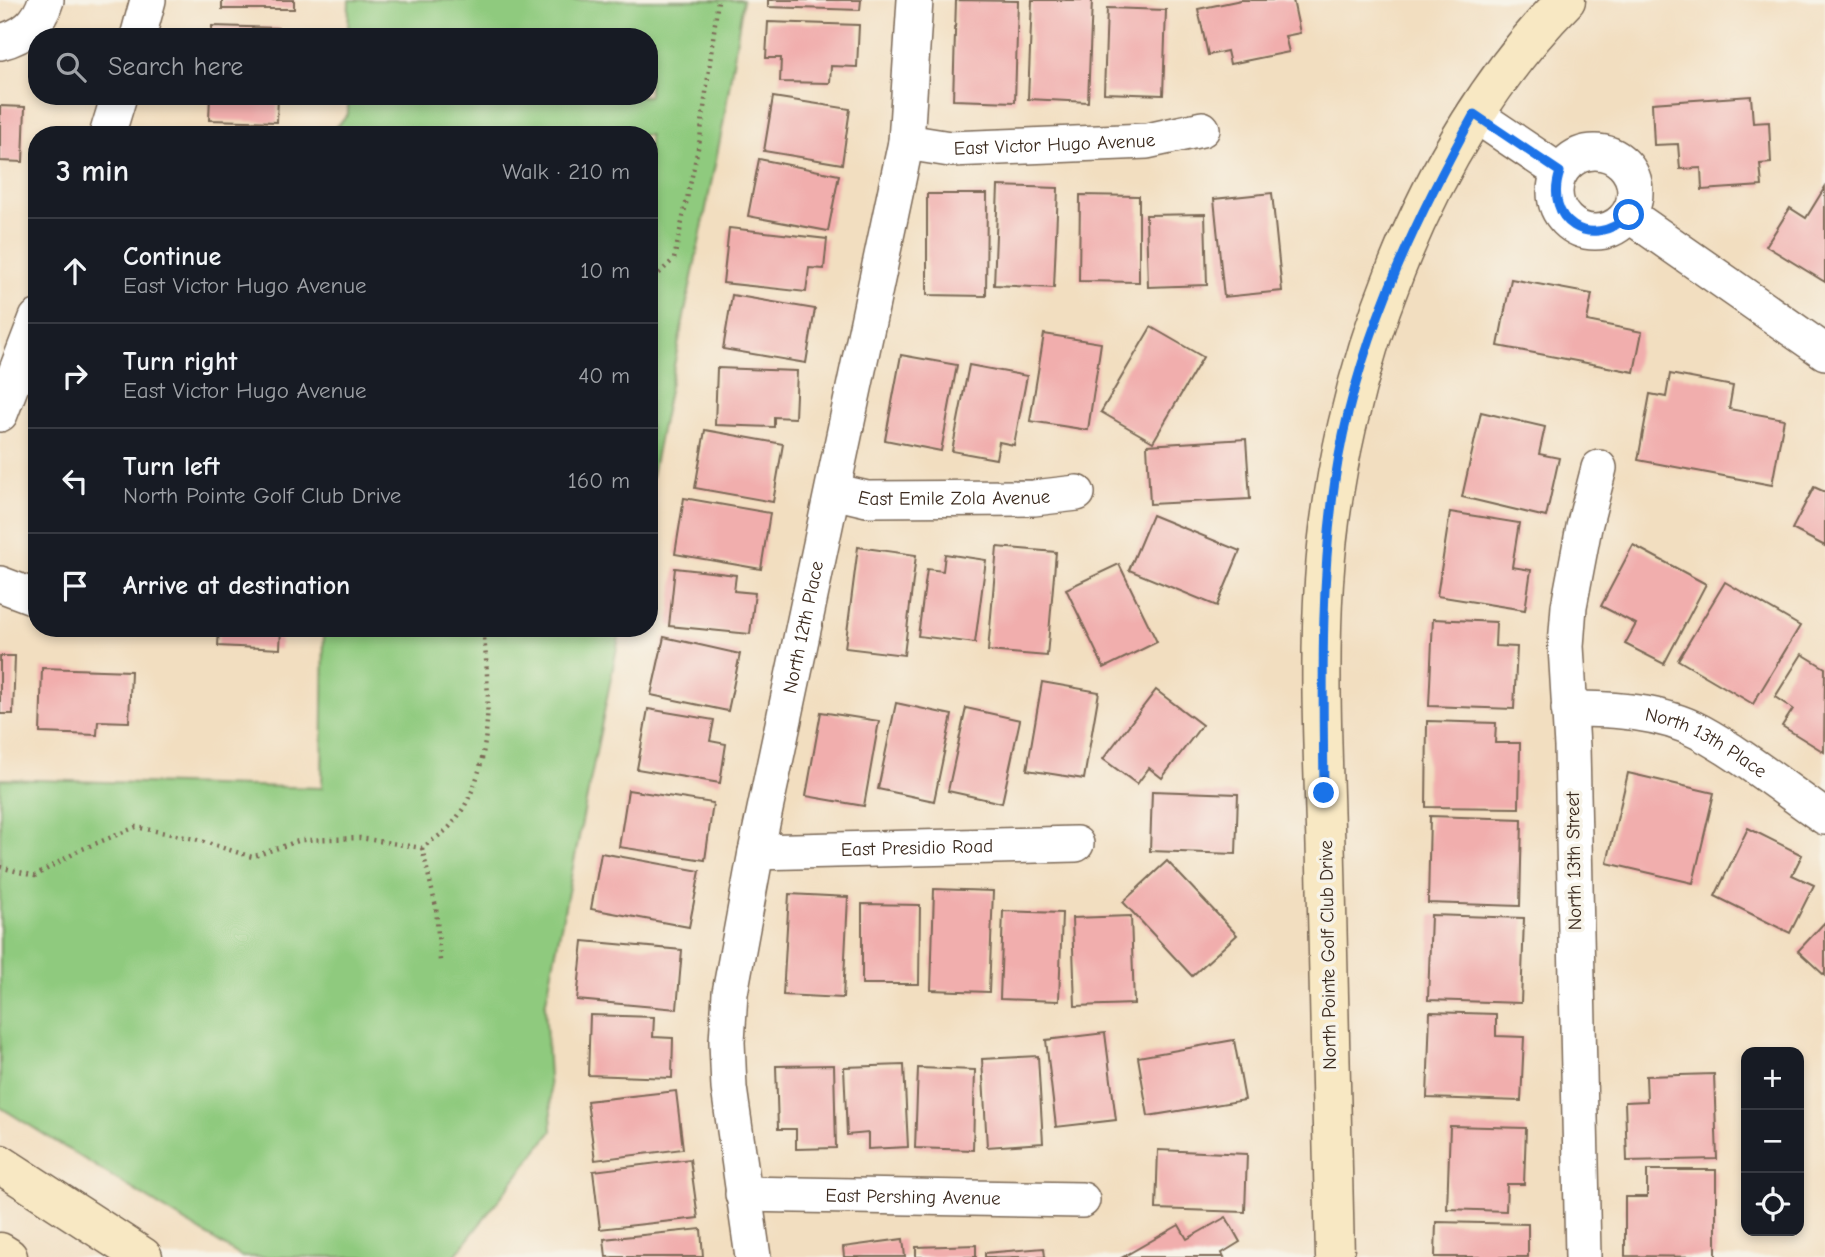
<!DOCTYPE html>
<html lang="en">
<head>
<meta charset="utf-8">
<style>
	:root { --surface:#171b24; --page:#20242c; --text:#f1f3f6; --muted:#9ea1a6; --line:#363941 }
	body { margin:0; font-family:"Comic Neue",sans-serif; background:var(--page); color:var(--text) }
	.controls { position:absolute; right:21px; bottom:21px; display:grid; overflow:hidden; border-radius:14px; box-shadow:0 4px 10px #0003 }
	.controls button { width:63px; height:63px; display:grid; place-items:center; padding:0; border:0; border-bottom:2px solid var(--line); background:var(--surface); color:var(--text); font:35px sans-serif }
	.stop { position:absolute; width:21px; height:21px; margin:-16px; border:5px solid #1a73e8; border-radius:50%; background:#fff }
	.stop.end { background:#1a73e8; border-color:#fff; box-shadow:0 2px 7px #0008 }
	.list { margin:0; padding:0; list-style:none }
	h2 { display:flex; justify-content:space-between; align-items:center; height:91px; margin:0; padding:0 28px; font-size:30px }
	h2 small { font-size:23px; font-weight:400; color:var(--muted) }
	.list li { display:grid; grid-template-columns:46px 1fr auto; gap:21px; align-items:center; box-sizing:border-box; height:105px; padding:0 28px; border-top:2px solid var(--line) }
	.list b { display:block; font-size:26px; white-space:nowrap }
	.list p { margin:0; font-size:23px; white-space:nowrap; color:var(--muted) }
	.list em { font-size:23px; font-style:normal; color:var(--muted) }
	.icon { flex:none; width:38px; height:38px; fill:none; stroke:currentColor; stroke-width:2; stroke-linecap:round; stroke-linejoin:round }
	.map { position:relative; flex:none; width:1825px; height:1257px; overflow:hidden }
	.search { position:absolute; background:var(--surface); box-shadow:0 4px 10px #0003; left:28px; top:28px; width:630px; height:77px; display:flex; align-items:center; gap:18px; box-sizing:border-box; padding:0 24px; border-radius:28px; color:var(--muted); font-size:26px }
	.panel { position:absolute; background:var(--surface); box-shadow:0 4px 10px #0003; left:28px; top:126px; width:630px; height:511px; border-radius:28px }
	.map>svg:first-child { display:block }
</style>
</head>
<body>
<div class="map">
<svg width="1825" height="1257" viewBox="0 0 1825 1257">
	<rect width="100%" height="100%" fill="#f7f3e8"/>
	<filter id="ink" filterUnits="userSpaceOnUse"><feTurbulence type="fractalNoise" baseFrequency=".0143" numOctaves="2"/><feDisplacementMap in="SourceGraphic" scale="14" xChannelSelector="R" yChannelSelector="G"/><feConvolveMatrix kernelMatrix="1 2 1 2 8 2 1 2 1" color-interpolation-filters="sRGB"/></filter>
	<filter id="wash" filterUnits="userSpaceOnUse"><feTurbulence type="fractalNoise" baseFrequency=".00686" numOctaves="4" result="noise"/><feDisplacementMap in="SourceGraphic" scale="28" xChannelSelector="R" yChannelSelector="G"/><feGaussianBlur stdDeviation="1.57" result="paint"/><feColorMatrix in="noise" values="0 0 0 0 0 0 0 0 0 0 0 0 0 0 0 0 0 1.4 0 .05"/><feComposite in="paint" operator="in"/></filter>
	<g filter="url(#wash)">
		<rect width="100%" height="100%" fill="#f2dec0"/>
		<g fill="#8fca7e" stroke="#657a4e" stroke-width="2">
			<polygon points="349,0 743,0 723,125 649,489 649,135 329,135 348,114 348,96 649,96 649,37 348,37"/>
			<polygon points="324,628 621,628 545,1006 552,1131 454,1257 242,1257 0,1107 0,779 322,788"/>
		</g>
		<g id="blocks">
			<g fill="#f1aead">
				<rect x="222" y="0" width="72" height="9"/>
				<polygon points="768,0 861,0 860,10 768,7"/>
				<polygon points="956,0 1018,1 1015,102 953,100"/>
				<polygon points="1032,0 1092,0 1088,102 1028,99"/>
				<polygon points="1241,0 1293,0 1300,33 1285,36 1289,52 1230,64 1227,51 1208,55 1198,9"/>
				<polygon points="1107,8 1166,10 1163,95 1104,93"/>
				<polygon points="768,22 859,25 857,67 831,66 830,83 780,82 781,58 766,58"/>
				<polygon points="212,26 279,28 279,37 212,37"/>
				<polygon points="210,96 278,96 277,122 209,120"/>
				<polygon points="1751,96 1753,123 1769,122 1771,163 1760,164 1762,186 1702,190 1701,168 1680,169 1678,144 1654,145 1652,103"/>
				<polygon points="773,97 850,109 842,164 764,151"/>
				<polygon points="0,106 25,107 23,162 0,161"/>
				<polygon points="759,159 839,175 828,231 748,216"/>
				<polygon points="998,186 1058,188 1054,288 994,285"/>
				<polygon points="1825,187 1825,282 1766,246 1790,208 1806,218"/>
				<polygon points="1272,193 1282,291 1224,297 1214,199"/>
				<polygon points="927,194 987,194 986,296 927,295"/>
				<polygon points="1080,195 1139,196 1139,282 1079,281"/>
				<polygon points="1205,214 1207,285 1148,287 1146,215"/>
				<polygon points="729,228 827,239 824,269 809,268 806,292 723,283"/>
				<polygon points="1511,279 1592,294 1587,321 1642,332 1634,372 1498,346"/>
				<polygon points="732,295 815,309 806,363 723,349"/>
				<polygon points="1151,327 1203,357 1153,442 1101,412"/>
				<polygon points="1044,334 1101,343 1088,430 1030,421"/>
				<polygon points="901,355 957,365 941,451 885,440"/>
				<polygon points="969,365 1027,376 1014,445 999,442 996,459 952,451"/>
				<polygon points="717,368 797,371 795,418 774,417 774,427 715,425"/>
				<polygon points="1670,374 1733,386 1729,409 1784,419 1772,485 1638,460 1650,394 1666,397"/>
				<polygon points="1481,412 1545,427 1539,454 1559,458 1546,517 1462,497"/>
				<polygon points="705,430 783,444 773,502 695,488"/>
				<polygon points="1246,439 1250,499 1150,504 1147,445"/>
				<polygon points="1814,487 1825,492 1825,546 1792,529"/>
				<polygon points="684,498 770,513 761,569 675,554"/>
				<polygon points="1450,512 1519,523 1512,567 1531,570 1525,610 1437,596"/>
				<polygon points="1152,515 1240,551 1217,606 1129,570"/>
				<polygon points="1633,545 1706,584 1664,664 1625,644 1636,624 1601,606"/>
				<polygon points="858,547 916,555 904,655 845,648"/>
				<polygon points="997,547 1056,552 1047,656 988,651"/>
				<polygon points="945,554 986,560 975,643 918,636 927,569 943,571"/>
				<polygon points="1119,564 1157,642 1104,668 1066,589"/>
				<polygon points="675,568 736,575 734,591 755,593 750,634 669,626"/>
				<polygon points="1725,582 1800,626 1753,704 1678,660"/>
				<polygon points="1433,619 1496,622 1495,646 1517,647 1514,709 1429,706"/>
				<polygon points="219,628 281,628 280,649 218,646"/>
				<polygon points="664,637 740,654 728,711 651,695"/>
				<polygon points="1802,654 1825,668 1824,752 1782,726 1793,709 1775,697"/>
				<polygon points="0,656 15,656 13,714 0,714"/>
				<polygon points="42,668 131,671 129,722 98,721 97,735 40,733"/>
				<polygon points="1042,682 1099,692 1084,779 1027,770"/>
				<polygon points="1156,690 1202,725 1162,778 1149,768 1137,784 1103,759"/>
				<polygon points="896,703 952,715 934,801 878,789"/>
				<polygon points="966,708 1020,720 1002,803 948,791"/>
				<polygon points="648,709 714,720 710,741 726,744 720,783 637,769"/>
				<polygon points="821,712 879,721 864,806 806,796"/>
				<polygon points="1427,721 1496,723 1495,743 1520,743 1519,808 1426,807"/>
				<polygon points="1628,773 1714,793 1693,883 1607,863"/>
				<polygon points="628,790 713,803 705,860 619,847"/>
				<polygon points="1152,791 1238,794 1236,854 1150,851"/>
				<polygon points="1430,816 1522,819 1520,906 1428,903"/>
				<polygon points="1748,828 1802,855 1792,875 1814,885 1790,933 1715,896"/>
				<polygon points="601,853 700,871 689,927 591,909"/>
				<polygon points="1167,861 1237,935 1192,976 1123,902"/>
				<polygon points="934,889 993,891 989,992 931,990"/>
				<polygon points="789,894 848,897 843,998 783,995"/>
				<polygon points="862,904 920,905 919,984 862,984"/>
				<polygon points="1003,911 1062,913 1059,1001 1000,999"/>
				<polygon points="1431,915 1524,918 1521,1003 1428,1000"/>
				<polygon points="1131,916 1134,1004 1075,1006 1072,918"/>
				<polygon points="1825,922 1825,976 1798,951"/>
				<polygon points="583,941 682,950 677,1009 577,1000"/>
				<polygon points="1430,1012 1496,1014 1496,1036 1524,1037 1521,1101 1427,1098"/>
				<polygon points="590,1015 654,1017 653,1037 673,1038 672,1078 588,1075"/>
				<polygon points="1105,1033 1116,1120 1056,1127 1046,1040"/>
				<polygon points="1234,1040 1245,1100 1148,1116 1138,1057"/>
				<polygon points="1038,1056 1043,1143 987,1147 982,1059"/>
				<polygon points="834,1065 836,1148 796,1149 796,1129 778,1129 776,1066"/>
				<polygon points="904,1065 908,1147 868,1149 868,1133 847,1135 844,1067"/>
				<polygon points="918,1068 975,1070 973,1150 915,1148"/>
				<polygon points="1714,1074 1717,1159 1627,1161 1625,1102 1647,1101 1646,1076"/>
				<polygon points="676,1091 683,1149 595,1160 587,1101"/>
				<polygon points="1450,1126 1526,1128 1524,1184 1507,1184 1506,1211 1447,1209"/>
				<polygon points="1158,1150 1247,1154 1245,1212 1156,1209"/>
				<polygon points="690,1159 698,1218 600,1229 593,1171"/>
				<polygon points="1647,1170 1716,1170 1716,1257 1625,1256 1625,1197 1647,1197"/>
				<polygon points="1226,1217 1240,1242 1222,1253 1224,1257 1123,1257 1179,1225 1187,1239"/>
				<polygon points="1436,1222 1528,1224 1528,1257 1435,1257"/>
				<polygon points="701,1229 703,1257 606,1257 604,1239"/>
				<polygon points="903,1239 905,1257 844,1257 843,1247"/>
				<polygon points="976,1245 976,1257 916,1257 916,1247"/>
				<polygon points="1044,1248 1045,1257 985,1257 985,1253"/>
			</g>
		</g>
	</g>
	<g filter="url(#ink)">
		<use href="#blocks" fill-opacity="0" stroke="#7b6957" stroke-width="2"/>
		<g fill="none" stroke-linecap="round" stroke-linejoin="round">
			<g stroke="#7b6957" stroke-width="38">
				<g id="street">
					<polyline points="138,37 148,0"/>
					<path d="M0 42C24 36 39 24 46 0"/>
					<polyline points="1474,114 1560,172"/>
					<polyline points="107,135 119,96"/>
					<path id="s1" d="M906 142 950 149 1147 141 1202 129"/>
					<circle cx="1595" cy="192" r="40"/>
					<polyline points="1629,215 1825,352"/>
					<polyline points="0,414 37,318"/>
					<path id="s2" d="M833 491 867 499 1034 498 1077 493"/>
					<polyline points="0,584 37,598"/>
					<path id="s3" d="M1569 709C1612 709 1661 711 1700 732 1744 756 1784 789 1825 817"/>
					<path id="s4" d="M756 852 1076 844"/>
					<path id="s5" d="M743 1194 1082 1200"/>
					<path id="s6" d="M753 1257 729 1088 727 1042 730 993 756 852 906 142 915 0"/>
					<polyline points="1583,1257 1572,747 1566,646 1569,606 1584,527 1599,468"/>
				</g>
			</g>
			<g stroke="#7b6957" stroke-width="41">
				<g id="secondary">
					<polyline points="0,1164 143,1257"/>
					<polyline points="0,1252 8,1257"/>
					<path d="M1335 1257C1332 1127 1329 997 1326 866 1324 772 1318 676 1324 582 1337 380 1422 145 1566 0"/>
				</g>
			</g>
			<g stroke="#7b6957" stroke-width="4.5" stroke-dasharray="2 5" stroke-linecap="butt">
				<polyline points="649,283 674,259 700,139 718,0"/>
				<polyline points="422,848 436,907 440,961"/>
				<path d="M0 867 35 876 80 850 136 827 195 839 252 857 301 840 360 838 422 848C432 840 445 833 452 824 495 773 490 690 483 628"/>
			</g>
			<use href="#street" stroke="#fff" stroke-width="35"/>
			<use href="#secondary" stroke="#f8e8c3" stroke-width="38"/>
		</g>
	</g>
	<g fill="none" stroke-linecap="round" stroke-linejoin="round" filter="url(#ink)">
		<path stroke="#1a73e8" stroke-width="9" d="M1324 793C1323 688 1320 584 1335 480 1354 350 1411 227 1474 114L1560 172C1543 221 1591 252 1629 215"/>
	</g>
	<g text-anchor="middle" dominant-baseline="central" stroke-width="7" stroke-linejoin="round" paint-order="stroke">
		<g font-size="19" fill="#3b2a1e" stroke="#f7f3e8">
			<text stroke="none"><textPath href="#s1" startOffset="149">East Victor Hugo Avenue</textPath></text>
			<text stroke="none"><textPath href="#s2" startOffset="122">East Emile Zola Avenue</textPath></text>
			<text stroke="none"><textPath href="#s6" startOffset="639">North 12th Place</textPath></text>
			<text stroke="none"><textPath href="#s3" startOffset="144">North 13th Place</textPath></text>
			<text stroke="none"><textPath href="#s4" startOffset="161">East Presidio Road</textPath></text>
			<text transform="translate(1574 861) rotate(-91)">North 13th Street</text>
			<text transform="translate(1328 955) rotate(-91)">North Pointe Golf Club Drive</text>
			<text stroke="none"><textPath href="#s5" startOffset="170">East Pershing Avenue</textPath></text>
		</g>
	</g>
</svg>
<div class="controls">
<button>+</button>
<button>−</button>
<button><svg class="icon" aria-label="locate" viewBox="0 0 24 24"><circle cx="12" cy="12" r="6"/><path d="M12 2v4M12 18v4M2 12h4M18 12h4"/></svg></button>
</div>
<div class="stop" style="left:1629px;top:215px"></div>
<div class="stop end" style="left:1324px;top:793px"></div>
<div class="search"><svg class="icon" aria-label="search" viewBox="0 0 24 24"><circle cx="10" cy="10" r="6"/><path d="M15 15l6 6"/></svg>Search here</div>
<section class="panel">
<h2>3 min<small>Walk · 210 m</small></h2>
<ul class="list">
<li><svg class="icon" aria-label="ahead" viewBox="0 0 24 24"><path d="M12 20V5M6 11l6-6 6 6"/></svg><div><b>Continue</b><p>East Victor Hugo Avenue</p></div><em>10 m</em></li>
<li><svg class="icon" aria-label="right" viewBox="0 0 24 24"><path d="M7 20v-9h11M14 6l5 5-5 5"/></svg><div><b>Turn right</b><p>East Victor Hugo Avenue</p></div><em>40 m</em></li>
<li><svg class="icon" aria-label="left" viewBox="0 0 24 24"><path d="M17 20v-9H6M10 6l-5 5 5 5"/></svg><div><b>Turn left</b><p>North Pointe Golf Club Drive</p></div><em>160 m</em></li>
<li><svg class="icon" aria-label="arrive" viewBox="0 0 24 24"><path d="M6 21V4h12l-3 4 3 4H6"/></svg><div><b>Arrive at destination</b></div></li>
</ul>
</section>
</div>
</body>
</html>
